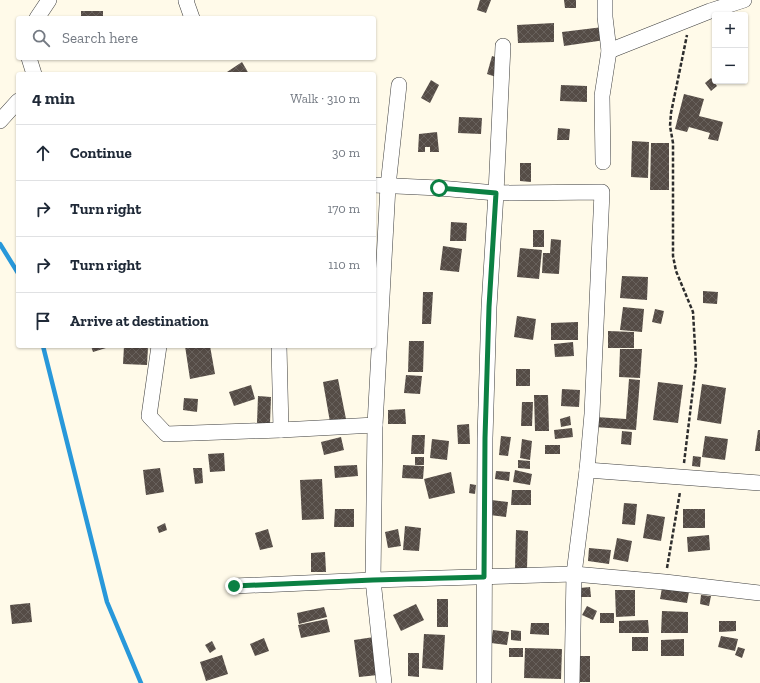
<!DOCTYPE html>
<html lang="en">
<head>
<meta charset="utf-8">
<style>
	:root { --surface:#fff; --page:#f2f2f3; --text:#1f2937; --muted:#747a83; --line:#e0e1e3 }
	body { margin:0; font-family:"Zilla Slab",serif; background:var(--page); color:var(--text) }
	.controls { position:absolute; right:12px; top:12px; display:grid; overflow:hidden; border-radius:4px; box-shadow:0 1px 3px #0004 }
	.controls button { width:36px; height:36px; display:grid; place-items:center; padding:0; border:0; border-bottom:1px solid var(--line); background:var(--surface); color:var(--text); font:20px sans-serif }
	.stop { position:absolute; width:12px; height:12px; margin:-9px; border:3px solid #0b8043; border-radius:50%; background:#fff }
	.stop.end { background:#0b8043; border-color:#fff; box-shadow:0 1px 4px #0008 }
	.list { margin:0; padding:0; list-style:none }
	h2 { display:flex; justify-content:space-between; align-items:center; height:52px; margin:0; padding:0 16px; font-size:17px }
	h2 small { font-size:13px; font-weight:400; color:var(--muted) }
	.list li { display:grid; grid-template-columns:26px 1fr auto; gap:12px; align-items:center; box-sizing:border-box; height:56px; padding:0 16px; border-top:1px solid var(--line) }
	.list b { display:block; font-size:15px; white-space:nowrap }
	.list em { font-size:13px; font-style:normal; color:var(--muted) }
	.icon { flex:none; width:22px; height:22px; fill:none; stroke:currentColor; stroke-width:2; stroke-linecap:round; stroke-linejoin:round }
	.map { position:relative; flex:none; width:760px; height:683px; overflow:hidden }
	.search { position:absolute; background:var(--surface); box-shadow:0 1px 3px #0004; left:16px; top:16px; width:360px; height:44px; display:flex; align-items:center; gap:10px; box-sizing:border-box; padding:0 14px; border-radius:4px; color:var(--muted); font-size:15px }
	.panel { position:absolute; background:var(--surface); box-shadow:0 1px 3px #0004; left:16px; top:72px; width:360px; height:276px; border-radius:4px }
	.map>svg:first-child { display:block }
</style>
</head>
<body>
<div class="map">
<svg width="760" height="683" viewBox="0 0 760 683">
	<defs>
		<pattern id="building-cross-hatch" width="8" height="8" patternUnits="userSpaceOnUse"><rect width="8" height="8" fill="#554c46"/><path d="M0 0l8 8M0 8l8-8" fill="none" stroke="#68615c"/></pattern>
	</defs>
	<rect width="100%" height="100%" fill="#fffae9"/>
	<g fill="none" stroke-linecap="round" stroke-linejoin="round">
		<g stroke="#2898da" stroke-width="4.5">
			<polyline points="0,244 18,273"/>
			<polyline points="43,346 107,602 141,683"/>
		</g>
	</g>
	<g fill="url(#building-cross-hatch)">
		<polygon points="480,0 491,0 486,13 477,10"/>
		<polygon points="564,0 576,0 576,8 565,8"/>
		<rect x="81" y="11" width="22" height="7"/>
		<polygon points="554,23 554,42 518,43 517,25"/>
		<polygon points="603,27 605,40 564,46 562,32"/>
		<polygon points="492,56 501,59 496,77 487,74"/>
		<polygon points="242,62 249,74 224,74"/>
		<polygon points="711,78 717,86 711,91 705,83"/>
		<polygon points="431,80 439,85 430,103 421,98"/>
		<polygon points="561,85 587,86 587,102 560,101"/>
		<polygon points="684,94 704,99 699,116 723,122 718,141 708,139 710,133 689,127 687,132 675,129"/>
		<polygon points="459,117 482,118 481,134 458,133"/>
		<polygon points="558,128 570,129 569,140 557,140"/>
		<polygon points="437,132 439,152 430,152 430,147 425,147 425,152 418,152 419,134"/>
		<polygon points="632,141 649,142 648,178 631,177"/>
		<polygon points="651,143 669,143 669,190 650,190"/>
		<polygon points="520,163 531,163 531,182 520,181"/>
		<polygon points="451,222 467,223 466,241 450,241"/>
		<rect x="533" y="230" width="11" height="17"/>
		<polygon points="551,239 561,240 559,274 542,273 543,253 550,253"/>
		<polygon points="443,246 462,249 459,272 440,270"/>
		<polygon points="520,248 542,250 539,279 517,277"/>
		<polygon points="622,276 648,277 647,300 620,298"/>
		<polygon points="703,291 718,292 717,304 703,303"/>
		<polygon points="423,292 433,292 431,324 422,324"/>
		<polygon points="623,307 644,309 642,332 620,330"/>
		<polygon points="655,309 664,311 661,324 652,322"/>
		<polygon points="517,316 536,319 533,340 514,337"/>
		<polygon points="578,322 578,340 551,340 551,323"/>
		<polygon points="608,331 634,332 634,348 608,348"/>
		<polygon points="409,341 424,341 423,372 408,372"/>
		<polygon points="573,342 574,356 555,357 554,344"/>
		<polygon points="91,346 105,346 106,348 93,352"/>
		<polygon points="124,346 148,347 147,365 123,364"/>
		<polygon points="185,346 210,346 215,374 190,379"/>
		<polygon points="620,349 642,349 640,378 619,377"/>
		<rect x="516" y="369" width="14" height="17"/>
		<polygon points="406,375 422,376 420,394 404,393"/>
		<polygon points="338,379 346,419 330,422 323,382"/>
		<polygon points="629,379 640,380 636,430 595,427 596,417 626,419"/>
		<polygon points="658,382 683,385 678,423 653,420"/>
		<polygon points="702,384 726,388 721,424 697,420"/>
		<polygon points="251,385 255,399 234,406 229,392"/>
		<polygon points="562,389 580,390 579,407 561,406"/>
		<polygon points="534,395 548,395 549,431 535,431"/>
		<polygon points="258,396 271,397 270,423 257,423"/>
		<polygon points="184,398 198,399 197,412 183,410"/>
		<polygon points="522,402 533,402 532,426 521,426"/>
		<polygon points="405,409 406,424 388,424 388,410"/>
		<polygon points="570,416 571,425 561,427 560,419"/>
		<polygon points="469,424 470,444 458,444 457,425"/>
		<polygon points="572,428 573,437 555,439 554,430"/>
		<polygon points="758,430 760,430 760,451 755,451"/>
		<polygon points="622,431 632,432 631,445 621,444"/>
		<polygon points="412,435 425,435 424,454 411,454"/>
		<polygon points="501,436 511,437 508,456 499,455"/>
		<polygon points="705,436 728,439 725,460 702,457"/>
		<polygon points="341,437 344,450 324,455 321,442"/>
		<polygon points="432,439 449,441 447,460 430,458"/>
		<polygon points="522,439 532,441 530,460 520,458"/>
		<rect x="545" y="445" width="15" height="9"/>
		<polygon points="224,453 225,471 210,472 208,454"/>
		<polygon points="693,456 701,457 700,467 692,466"/>
		<rect x="415" y="457" width="9" height="8"/>
		<polygon points="518,460 530,461 530,469 518,468"/>
		<polygon points="357,465 358,476 335,478 334,466"/>
		<polygon points="403,465 424,466 423,479 402,478"/>
		<polygon points="160,468 164,492 146,495 143,470"/>
		<polygon points="193,468 202,468 203,483 195,484"/>
		<polygon points="515,470 532,474 530,485 513,482"/>
		<polygon points="496,471 510,472 509,481 495,479"/>
		<polygon points="451,472 455,493 429,499 424,479"/>
		<polygon points="322,479 324,519 302,520 300,480"/>
		<polygon points="470,484 476,485 475,494 469,493"/>
		<polygon points="512,490 531,490 531,505 511,505"/>
		<polygon points="491,500 508,502 506,517 490,515"/>
		<polygon points="624,503 637,504 635,525 622,524"/>
		<polygon points="335,509 354,509 354,527 334,527"/>
		<rect x="683" y="509" width="22" height="19"/>
		<polygon points="647,514 665,517 661,541 643,538"/>
		<polygon points="165,523 167,530 159,533 157,527"/>
		<polygon points="405,526 421,528 419,551 403,550"/>
		<polygon points="268,529 273,547 260,550 255,533"/>
		<polygon points="398,529 401,546 388,548 385,532"/>
		<polygon points="516,530 528,531 527,569 515,569"/>
		<polygon points="709,535 710,550 688,552 687,537"/>
		<polygon points="617,538 632,541 628,562 613,559"/>
		<polygon points="589,548 611,550 609,564 588,561"/>
		<polygon points="325,552 326,572 311,572 311,553"/>
		<polygon points="590,587 591,597 581,597 580,588"/>
		<polygon points="662,588 689,592 687,603 660,599"/>
		<polygon points="615,590 635,590 635,616 616,617"/>
		<polygon points="701,595 711,596 709,606 700,604"/>
		<rect x="437" y="599" width="11" height="28"/>
		<polygon points="30,603 32,622 12,624 10,605"/>
		<polygon points="416,604 424,620 401,631 393,615"/>
		<polygon points="587,606 597,611 593,620 582,615"/>
		<polygon points="324,607 327,617 299,624 297,613"/>
		<polygon points="662,611 688,612 688,633 661,633"/>
		<rect x="600" y="613" width="14" height="10"/>
		<polygon points="327,619 330,632 301,638 298,625"/>
		<polygon points="648,620 649,633 619,633 619,621"/>
		<polygon points="719,621 736,621 736,631 719,632"/>
		<polygon points="531,623 549,623 549,635 530,634"/>
		<polygon points="493,630 509,632 507,645 491,643"/>
		<polygon points="511,630 521,631 521,641 511,640"/>
		<polygon points="424,634 445,635 443,670 422,668"/>
		<polygon points="721,636 738,639 735,651 718,647"/>
		<polygon points="374,637 378,675 359,677 354,640"/>
		<rect x="632" y="637" width="16" height="14"/>
		<polygon points="264,638 269,651 255,656 250,644"/>
		<polygon points="684,639 684,656 661,656 661,640"/>
		<polygon points="212,641 216,649 210,653 205,645"/>
		<polygon points="738,647 745,649 742,658 735,655"/>
		<rect x="509" y="648" width="14" height="9"/>
		<polygon points="525,648 562,649 561,679 524,678"/>
		<polygon points="408,653 419,653 419,677 408,676"/>
		<polygon points="222,655 228,674 206,681 200,662"/>
		<rect x="574" y="656" width="16" height="26"/>
	</g>
	<g fill="none" stroke-linecap="round" stroke-linejoin="round">
		<g stroke="#3e3e3e" stroke-width="16">
			<g id="street">
				<polyline points="187,0 186,1 192,18"/>
				<polyline points="37,18 49,0"/>
				<polyline points="609,51 710,11 744,0"/>
				<polyline points="29,58 34,74"/>
				<polyline points="0,121 18,101"/>
				<polyline points="603,162 602,96 609,51 605,17 605,0"/>
				<polyline points="374,185 439,188 496,193 602,192 592,414 587,470 574,574 572,683"/>
				<polyline points="159,346 149,416 166,434 281,430 375,425"/>
				<polyline points="279,346 281,430"/>
				<polyline points="587,470 760,483"/>
				<polyline points="234,586 373,580 574,574 665,582 760,593"/>
				<polyline points="384,683 373,580 375,425 388,186 399,85"/>
				<polyline points="484,683 485,438 489,307 496,193 503,46"/>
			</g>
		</g>
		<g stroke="#2d2d2d" stroke-width="2.5" stroke-dasharray="4 2" stroke-linecap="butt">
			<polyline points="684,463 696,364 693,312 676,271 673,256 673,143 670,126 671,113 687,35"/>
			<polyline points="667,568 680,492"/>
		</g>
		<use href="#street" stroke="#fff" stroke-width="15"/>
	</g>
	<g fill="none" stroke-linecap="round" stroke-linejoin="round">
		<polyline stroke="#0b8043" stroke-width="5" points="234,586 373,580 484,577 485,438 489,307 496,193 439,188"/>
	</g>
</svg>
<div class="controls">
<button>+</button>
<button>−</button>
</div>
<div class="stop" style="left:439px;top:188px"></div>
<div class="stop end" style="left:234px;top:586px"></div>
<div class="search"><svg class="icon" aria-label="search" viewBox="0 0 24 24"><circle cx="10" cy="10" r="6"/><path d="M15 15l6 6"/></svg>Search here</div>
<section class="panel">
<h2>4 min<small>Walk · 310 m</small></h2>
<ul class="list">
<li><svg class="icon" aria-label="ahead" viewBox="0 0 24 24"><path d="M12 20V5M6 11l6-6 6 6"/></svg><div><b>Continue</b></div><em>30 m</em></li>
<li><svg class="icon" aria-label="right" viewBox="0 0 24 24"><path d="M7 20v-9h11M14 6l5 5-5 5"/></svg><div><b>Turn right</b></div><em>170 m</em></li>
<li><svg class="icon" aria-label="right" viewBox="0 0 24 24"><path d="M7 20v-9h11M14 6l5 5-5 5"/></svg><div><b>Turn right</b></div><em>110 m</em></li>
<li><svg class="icon" aria-label="arrive" viewBox="0 0 24 24"><path d="M6 21V4h12l-3 4 3 4H6"/></svg><div><b>Arrive at destination</b></div></li>
</ul>
</section>
</div>
</body>
</html>
